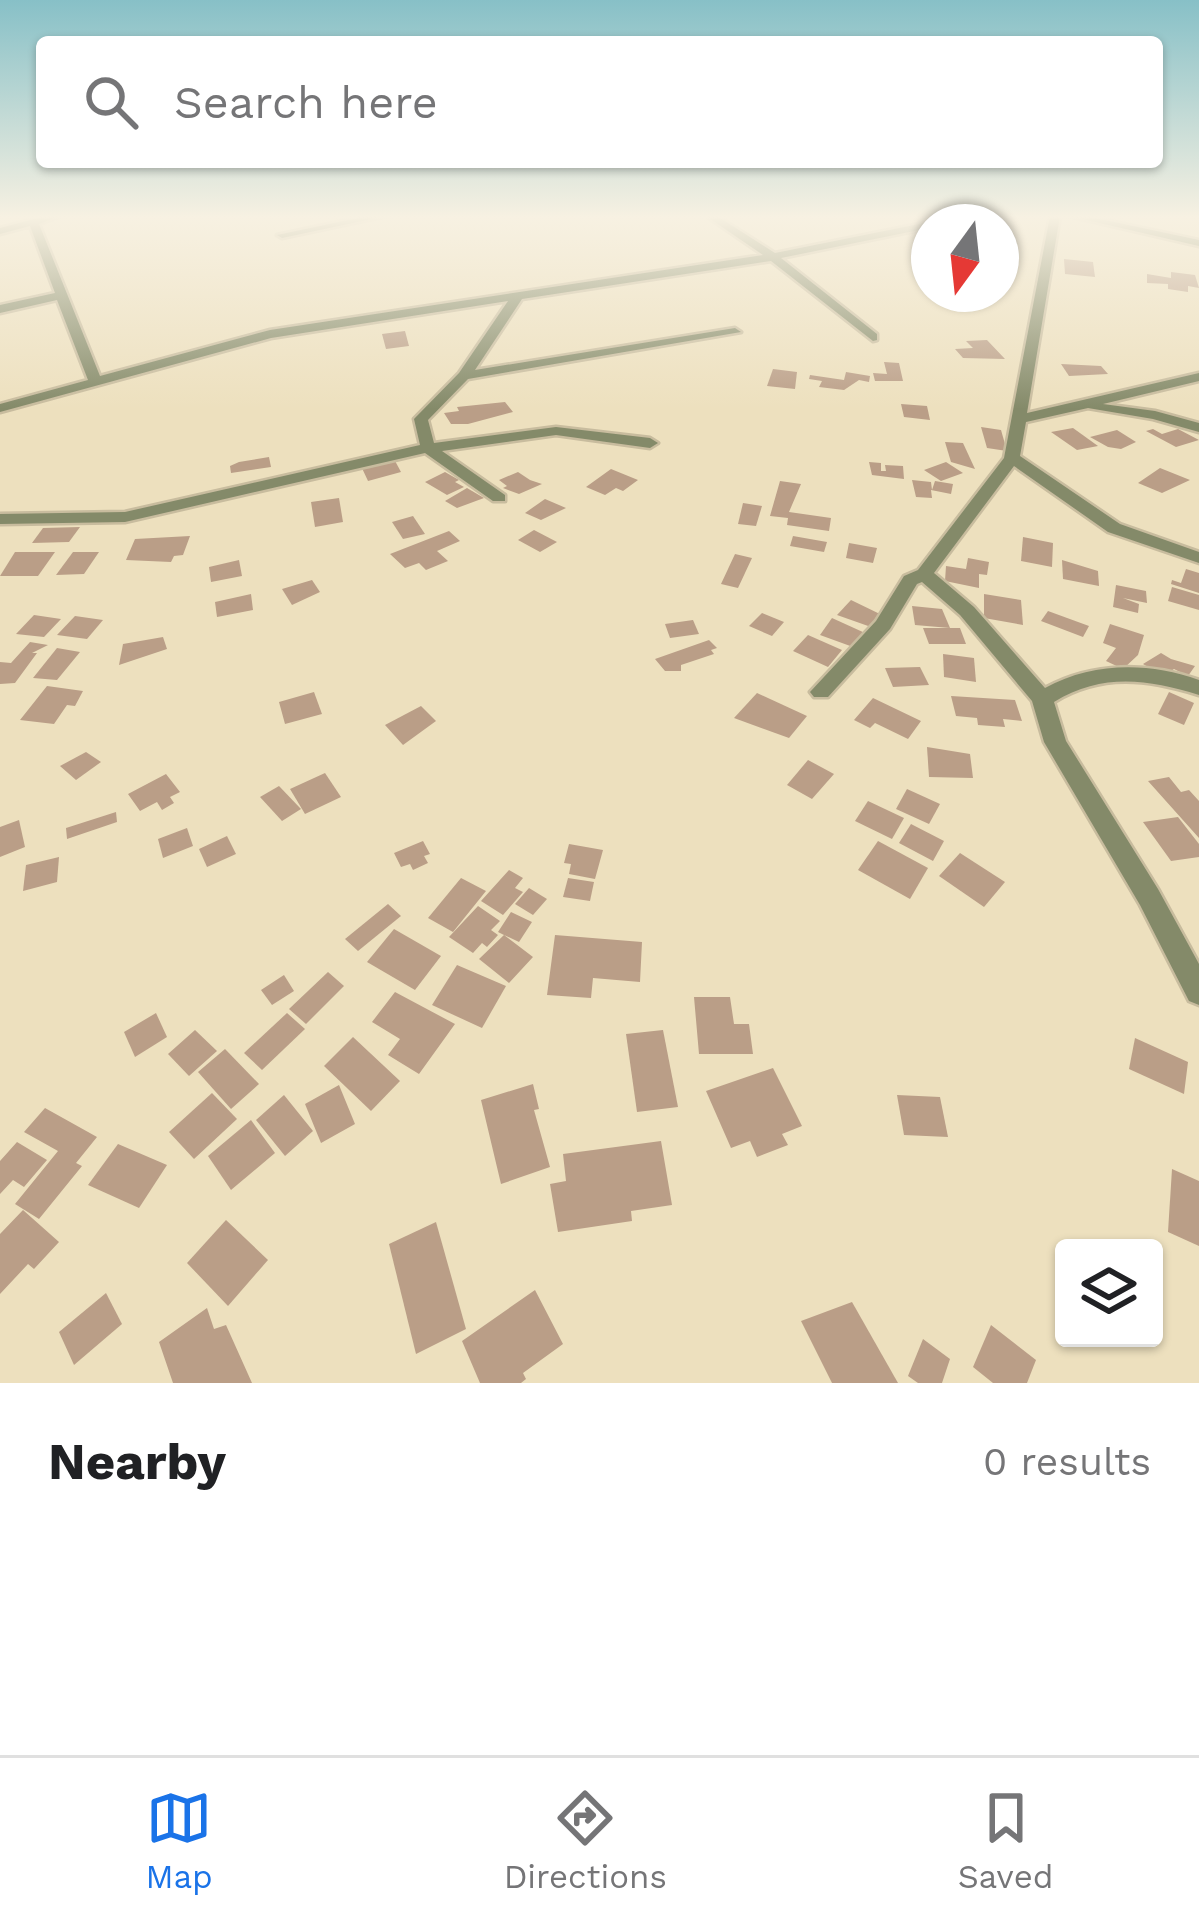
<!DOCTYPE html>
<html lang="en">
<head>
<meta charset="utf-8">
<style>
	:root { --surface:#fff; --page:#f6f6f6; --text:#202124; --muted:#757577; --line:#e0e0e0; --accent:#1a73e8 }
	body { margin:0; font-family:"Work Sans",sans-serif; background:var(--page); color:var(--text) }
	.controls { position:absolute; right:36px; bottom:36px; display:grid; overflow:hidden; border-radius:12px; box-shadow:0 3px 9px #0004 }
	.controls button { width:108px; height:108px; display:grid; place-items:center; padding:0; border:0; border-bottom:3px solid var(--line); background:var(--surface); color:var(--text); font:60px sans-serif }
	.compass { position:absolute; left:911px; top:204px; width:108px; height:108px; border-radius:50%; background:var(--surface); box-shadow:0 3px 9px #0004; rotate:195deg }
	.list { margin:0; padding:0; list-style:none }
	h2 { display:flex; justify-content:space-between; align-items:center; height:156px; margin:0; padding:0 48px; font-size:51px }
	h2 small { font-size:39px; font-weight:400; color:var(--muted) }
	.icon { flex:none; width:66px; height:66px; fill:none; stroke:currentColor; stroke-width:2; stroke-linecap:round; stroke-linejoin:round }
	.map { position:relative; flex:none; width:1199px; height:1383px; overflow:hidden }
	.search { position:absolute; background:var(--surface); box-shadow:0 3px 9px #0004; left:36px; right:36px; top:36px; height:132px; display:flex; align-items:center; gap:30px; box-sizing:border-box; padding:0 42px; border-radius:12px; color:var(--muted); font-size:45px }
	.sheet { height:372px; background:var(--surface) }
	nav { display:flex; justify-content:space-around; align-items:center; box-sizing:border-box; height:168px; border-top:3px solid var(--line); background:var(--surface); font-size:33px; color:var(--muted) }
	nav a { display:grid; justify-items:center; gap:6px }
	nav .on { color:var(--accent) }
	.map>svg:first-child { display:block }
</style>
</head>
<body>
<div class="map">
<svg width="1199" height="1383" viewBox="0 0 1199 1383">
	<rect width="100%" height="100%" fill="#ede0be"/>
	<g fill="#ba9e87">
		<polygon points="1064,259 1093,262 1095,277 1065,274"/>
		<polygon points="1171,272 1195,275 1199,288 1188,286 1188,292 1168,289 1168,284 1147,283 1147,274 1171,278"/>
		<polygon points="405,331 409,346 386,349 382,334"/>
		<polygon points="987,340 1005,359 963,358 955,349 973,348 966,341"/>
		<polygon points="884,362 899,363 903,381 875,381 873,373 887,374"/>
		<polygon points="1061,364 1101,366 1108,374 1069,376"/>
		<polygon points="773,369 797,372 795,389 767,386"/>
		<polygon points="846,372 870,376 869,382 859,380 844,390 819,387 822,381 809,379 810,375 844,380"/>
		<polygon points="505,402 513,412 468,424 451,424 444,413 459,411 457,407"/>
		<polygon points="901,404 927,406 930,420 904,417"/>
		<polygon points="981,427 1001,430 1007,451 987,448"/>
		<polygon points="1073,428 1098,446 1077,450 1051,432"/>
		<polygon points="1153,429 1162,434 1178,429 1199,440 1176,447 1146,431"/>
		<polygon points="1117,430 1136,442 1121,449 1108,447 1090,437"/>
		<polygon points="945,442 963,443 975,469 951,462"/>
		<polygon points="269,457 271,467 231,473 230,466 239,462"/>
		<polygon points="394,459 401,472 368,481 361,466"/>
		<polygon points="869,462 881,463 881,471 886,471 885,465 903,466 904,479 872,475"/>
		<polygon points="946,462 963,473 941,481 924,470"/>
		<polygon points="1160,468 1190,480 1162,493 1138,483"/>
		<polygon points="611,469 638,480 623,491 616,488 605,495 586,487"/>
		<polygon points="445,472 459,480 455,482 464,487 447,495 425,482"/>
		<polygon points="518,472 530,480 542,484 519,494 503,488 507,486 499,480"/>
		<polygon points="912,480 931,482 932,490 935,481 953,484 951,494 931,490 932,498 916,497"/>
		<polygon points="780,481 801,484 789,512 831,518 829,531 787,525 788,518 770,516"/>
		<polygon points="467,488 484,498 457,508 445,501"/>
		<polygon points="339,498 343,522 315,527 311,502"/>
		<polygon points="545,499 566,508 541,520 525,513"/>
		<polygon points="743,503 762,506 756,526 738,524"/>
		<polygon points="413,516 425,534 403,539 392,522"/>
		<polygon points="80,527 69,542 32,543 43,528"/>
		<polygon points="534,530 557,542 540,552 518,540"/>
		<polygon points="449,531 460,541 437,551 448,561 426,570 419,563 405,568 390,554"/>
		<polygon points="190,536 183,555 174,556 171,562 126,560 135,539"/>
		<polygon points="793,536 827,542 824,552 790,546"/>
		<polygon points="1023,537 1053,543 1052,567 1021,561"/>
		<polygon points="849,543 877,548 873,563 846,558"/>
		<polygon points="15,552 55,552 38,576 0,576"/>
		<polygon points="73,552 99,552 84,574 56,575"/>
		<polygon points="735,554 752,558 738,588 721,584"/>
		<polygon points="968,558 989,562 987,575 979,574 979,588 945,581 946,566 966,569"/>
		<polygon points="239,560 242,576 211,582 209,567"/>
		<polygon points="1062,560 1098,571 1099,586 1063,579"/>
		<polygon points="1186,569 1199,573 1199,593 1171,584 1172,580 1181,583"/>
		<polygon points="312,580 320,592 292,605 282,589"/>
		<polygon points="1116,585 1146,591 1147,603 1123,598 1139,604 1138,613 1113,607"/>
		<polygon points="1172,587 1199,595 1199,610 1168,601"/>
		<polygon points="251,594 253,610 217,617 215,602"/>
		<polygon points="984,594 1021,600 1023,625 984,618"/>
		<polygon points="851,600 884,616 871,627 837,615"/>
		<polygon points="912,606 942,609 950,628 915,625"/>
		<polygon points="1048,611 1089,626 1083,637 1041,621"/>
		<polygon points="762,613 784,622 772,636 749,626"/>
		<polygon points="34,615 61,619 44,637 16,634"/>
		<polygon points="75,616 103,620 87,639 57,635"/>
		<polygon points="832,618 865,633 853,647 820,635"/>
		<polygon points="693,620 699,634 670,638 665,624"/>
		<polygon points="1110,624 1144,635 1138,655 1123,669 1106,661 1116,648 1103,643"/>
		<polygon points="923,628 960,628 966,644 929,644"/>
		<polygon points="808,635 842,650 828,667 793,651"/>
		<polygon points="163,637 167,649 119,665 123,644"/>
		<polygon points="709,640 717,648 711,650 714,654 681,665 681,671 665,671 655,659"/>
		<polygon points="30,642 48,645 32,653 37,653 15,683 0,684 0,662 11,663"/>
		<polygon points="57,648 80,652 57,680 33,678"/>
		<polygon points="1161,653 1171,659 1195,666 1188,676 1174,669 1163,676 1143,664"/>
		<polygon points="943,654 974,658 976,682 944,677"/>
		<polygon points="920,667 929,685 893,687 885,668"/>
		<polygon points="47,686 83,691 75,706 67,705 54,724 20,720"/>
		<polygon points="314,692 322,714 285,724 279,702"/>
		<polygon points="1169,692 1194,703 1184,725 1158,714"/>
		<polygon points="757,693 807,716 789,738 734,718"/>
		<polygon points="951,696 1015,700 1022,721 1003,719 1005,727 978,725 977,718 956,716"/>
		<polygon points="873,698 921,721 908,739 875,723 870,728 854,720"/>
		<polygon points="421,706 436,721 403,745 385,725"/>
		<polygon points="927,747 970,754 973,778 929,777"/>
		<polygon points="86,752 101,762 76,780 60,766"/>
		<polygon points="808,760 834,774 812,799 787,785"/>
		<polygon points="325,773 341,797 305,814 290,789"/>
		<polygon points="166,774 180,792 170,797 174,803 162,810 157,802 140,811 128,794"/>
		<polygon points="1169,777 1181,792 1189,790 1199,801 1199,838 1148,781"/>
		<polygon points="279,786 301,809 282,821 260,797"/>
		<polygon points="907,789 940,804 929,824 896,809"/>
		<polygon points="868,801 904,818 892,839 855,821"/>
		<polygon points="116,812 117,822 67,839 66,828"/>
		<polygon points="1178,817 1199,844 1199,857 1171,861 1143,822"/>
		<polygon points="19,820 25,847 0,857 0,827"/>
		<polygon points="911,824 944,841 933,861 899,843"/>
		<polygon points="187,828 193,846 163,858 158,839"/>
		<polygon points="227,836 236,854 207,867 199,849"/>
		<polygon points="423,841 430,854 424,856 428,863 413,870 410,864 401,867 394,853"/>
		<polygon points="878,841 928,868 910,899 858,870"/>
		<polygon points="569,844 603,850 595,879 569,874 571,864 564,863"/>
		<polygon points="960,853 1005,882 984,907 939,876"/>
		<polygon points="59,857 57,882 23,891 26,865"/>
		<polygon points="509,870 523,878 515,888 523,892 503,915 481,901"/>
		<polygon points="461,878 486,891 453,932 428,918"/>
		<polygon points="568,878 594,882 590,901 563,897"/>
		<polygon points="529,888 547,899 533,915 515,904"/>
		<polygon points="388,904 401,916 358,951 345,939"/>
		<polygon points="478,906 500,921 491,930 498,935 487,947 482,943 473,953 449,937"/>
		<polygon points="511,912 532,922 519,942 504,935 533,957 509,983 479,959 504,935 498,932"/>
		<polygon points="394,929 441,956 415,990 367,962"/>
		<polygon points="555,935 642,942 640,982 593,978 591,998 547,995"/>
		<polygon points="457,965 506,986 482,1028 432,1005"/>
		<polygon points="328,972 344,986 306,1024 289,1009"/>
		<polygon points="284,975 294,991 272,1005 261,990"/>
		<polygon points="395,992 455,1024 419,1074 388,1055 400,1039 372,1022"/>
		<polygon points="694,997 730,997 734,1024 749,1024 753,1054 699,1054"/>
		<polygon points="156,1013 167,1037 135,1057 124,1032"/>
		<polygon points="287,1013 305,1029 262,1070 244,1053"/>
		<polygon points="195,1030 217,1051 189,1076 168,1054"/>
		<polygon points="663,1030 678,1107 637,1112 626,1034"/>
		<polygon points="353,1037 400,1081 371,1111 324,1066"/>
		<polygon points="1135,1038 1188,1062 1184,1094 1129,1069"/>
		<polygon points="225,1049 259,1084 231,1109 198,1072"/>
		<polygon points="773,1068 802,1126 782,1134 788,1145 757,1157 750,1141 731,1148 706,1091"/>
		<polygon points="533,1084 539,1109 534,1110 550,1167 501,1184 481,1100"/>
		<polygon points="339,1085 355,1124 321,1143 305,1104"/>
		<polygon points="212,1093 237,1119 194,1159 169,1132"/>
		<polygon points="284,1095 313,1131 285,1156 256,1120"/>
		<polygon points="897,1095 940,1097 948,1137 904,1135"/>
		<polygon points="45,1108 97,1137 76,1163 82,1166 39,1219 15,1204 58,1151 24,1132"/>
		<polygon points="251,1120 275,1153 231,1190 208,1156"/>
		<polygon points="661,1141 672,1205 631,1211 632,1221 558,1232 550,1184 566,1181 563,1154"/>
		<polygon points="17,1142 47,1160 24,1187 13,1180 0,1194 0,1161"/>
		<polygon points="118,1144 167,1165 139,1208 88,1185"/>
		<polygon points="1172,1169 1199,1181 1199,1246 1168,1232"/>
		<polygon points="23,1210 59,1242 34,1269 28,1264 0,1294 0,1234"/>
		<polygon points="226,1220 268,1260 228,1306 187,1263"/>
		<polygon points="436,1222 466,1329 416,1354 389,1244"/>
		<polygon points="535,1290 563,1344 523,1373 526,1379 521,1383 480,1383 462,1341"/>
		<polygon points="106,1293 122,1324 74,1365 59,1332"/>
		<polygon points="852,1302 898,1383 832,1383 801,1321"/>
		<polygon points="207,1308 214,1329 226,1325 252,1383 173,1383 159,1342"/>
		<polygon points="991,1325 1036,1360 1027,1383 993,1383 973,1367"/>
		<polygon points="923,1339 950,1359 942,1383 918,1383 908,1376"/>
	</g>
	<g fill="none" stroke-linecap="round" stroke-linejoin="round">
		<g stroke="#c8bc9e" stroke-width="5">
			<g id="minor">
				<polygon points="45,216 60,216 39,224 100,376 270,330 763,255 706,216 717,216 775,253 929,222 929,228 781,258 877,334 877,340 873,341 771,261 522,299 475,370 735,328 741,332 468,379 428,420 434,443 556,427 650,438 658,443 650,448 556,435 442,451 505,495 505,501 493,501 425,453 125,522 0,524 0,514 125,512 420,445 414,419 459,373 508,301 271,338 0,412 0,404 88,380 57,300 0,313 0,305 55,293 30,226 0,234 0,228"/>
				<polygon points="367,216 386,216 282,238 277,235"/>
				<polygon points="960,216 979,216 958,222 938,222"/>
				<path d="M1050 216H1060L1027 413 1199 373V381L1103 404 1155 411 1199 423V432L1153 419 1088 408 1026 422 1020 456 1120 524 1199 552V563L1108 532 1014 466 934 573 974 607 1045 688C1093 662 1148 662 1199 680V695C1147 679 1102 673 1054 702L1066 741 1158 889 1199 964V1005L1189 1001 1140 905 1044 742 1032 701 960 615 922 582 917 584 890 629 828 697H814L810 692 876 621 904 576 918 570 1004 458Z"/>
				<polygon points="1069,216 1086,216 1199,240 1199,246"/>
			</g>
		</g>
		<use href="#minor" fill="#848a69" fill-rule="evenodd"/>
	</g>
	<linearGradient id="sky" x2="0" y2="1"><stop stop-color="#87c0c7"/><stop offset="0.53" stop-color="#f7f1e2"/><stop offset="1" stop-color="#f7f1e2" stop-opacity="0"/></linearGradient>
	<rect width="1199" height="409" fill="url(#sky)"/>
</svg>
<div class="controls">
<button><svg class="icon" aria-label="layers" viewBox="0 0 24 24"><path d="M12 4l9 5-9 5-9-5zM3 14l9 5 9-5"/></svg></button>
</div>
<svg class="compass" viewBox="-18 -18 36 36"><path d="M0-13l5 13h-10z" fill="#e53935"/><path d="M0 13l5-13h-10z" fill="#757577"/></svg>
<div class="search"><svg class="icon" aria-label="search" viewBox="0 0 24 24"><circle cx="10" cy="10" r="6"/><path d="M15 15l6 6"/></svg>Search here</div>
</div>
<section class="sheet">
<h2>Nearby<small>0 results</small></h2>
<ul class="list">
</ul>
</section>
<nav>
<a class="on"><svg class="icon" aria-label="map" viewBox="0 0 24 24"><path d="M3 6l6-2 6 2 6-2v14l-6 2-6-2-6 2zM9 4v14M15 6v14"/></svg>Map</a>
<a><svg class="icon" aria-label="directions" viewBox="0 0 24 24"><path d="M12 3l9 9-9 9-9-9zM9 14v-3h6M13 9l2 2-2 2"/></svg>Directions</a>
<a><svg class="icon" aria-label="saved" viewBox="0 0 24 24"><path d="M7 4h10v16l-5-4-5 4z"/></svg>Saved</a>
</nav>
</body>
</html>
